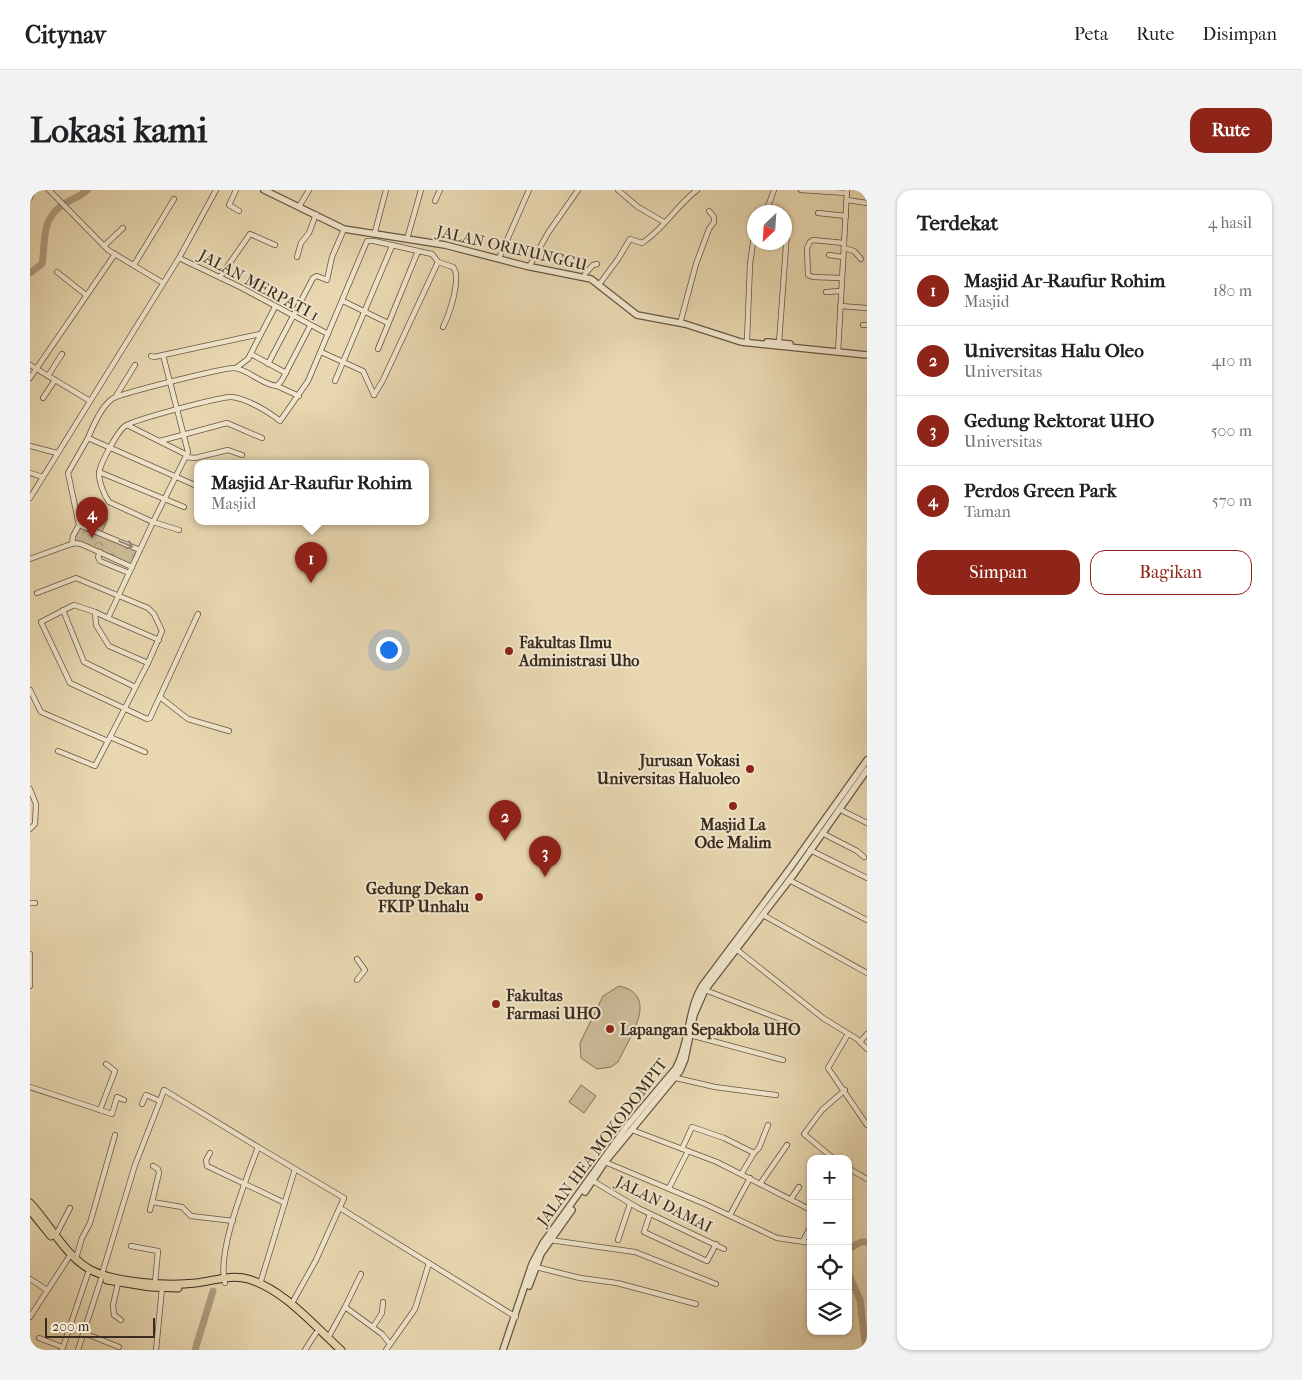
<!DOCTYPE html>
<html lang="id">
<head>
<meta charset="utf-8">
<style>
	:root { --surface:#fff; --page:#f2f2f2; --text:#202124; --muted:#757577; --line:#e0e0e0; --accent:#8f2418 }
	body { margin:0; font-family:"IM FELL French Canon",serif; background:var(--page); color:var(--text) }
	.controls { position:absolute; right:15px; bottom:15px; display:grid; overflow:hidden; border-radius:10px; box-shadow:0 1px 4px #0004 }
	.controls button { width:45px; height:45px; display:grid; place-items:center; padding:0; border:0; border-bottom:1px solid var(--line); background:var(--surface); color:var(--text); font:25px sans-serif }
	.compass { position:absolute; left:717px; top:15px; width:45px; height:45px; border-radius:50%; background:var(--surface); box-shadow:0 1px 4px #0004; rotate:205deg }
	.scale { position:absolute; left:15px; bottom:12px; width:110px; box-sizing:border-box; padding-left:5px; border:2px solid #3b2c1f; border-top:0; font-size:14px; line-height:18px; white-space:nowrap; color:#3b2c1f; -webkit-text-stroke:4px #f0e5cc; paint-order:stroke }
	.you { position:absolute; left:358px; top:459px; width:18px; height:18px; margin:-12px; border:4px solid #fff; border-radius:50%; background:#1a73e8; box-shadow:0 0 0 8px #1a73e833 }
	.badge { display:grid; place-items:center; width:32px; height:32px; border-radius:50%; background:var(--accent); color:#fff; font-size:16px; font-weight:700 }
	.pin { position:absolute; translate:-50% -41px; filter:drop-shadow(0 1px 2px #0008) }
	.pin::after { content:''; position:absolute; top:26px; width:18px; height:15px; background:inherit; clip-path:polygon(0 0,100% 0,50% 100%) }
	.popup { position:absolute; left:164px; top:270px; width:235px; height:65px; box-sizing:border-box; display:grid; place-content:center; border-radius:10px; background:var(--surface); filter:drop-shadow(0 1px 4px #0005); font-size:16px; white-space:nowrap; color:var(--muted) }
	.popup b { font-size:19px; color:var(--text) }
	.popup::after { content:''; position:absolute; left:50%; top:100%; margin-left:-10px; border:10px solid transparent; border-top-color:var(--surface) }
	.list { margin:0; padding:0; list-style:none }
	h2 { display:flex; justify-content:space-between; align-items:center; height:65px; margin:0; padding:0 20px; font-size:21px }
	h2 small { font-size:16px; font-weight:400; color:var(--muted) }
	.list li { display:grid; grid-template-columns:32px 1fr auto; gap:15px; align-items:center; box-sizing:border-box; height:70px; padding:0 20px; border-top:1px solid var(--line) }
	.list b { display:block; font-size:19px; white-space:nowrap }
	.list p { margin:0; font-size:16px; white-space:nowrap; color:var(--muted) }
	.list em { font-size:16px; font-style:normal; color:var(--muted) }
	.actions { display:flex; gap:10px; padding:15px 20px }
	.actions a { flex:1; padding:11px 0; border:1px solid var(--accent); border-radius:15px; text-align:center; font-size:18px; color:var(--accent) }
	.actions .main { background:var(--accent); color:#fff }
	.icon { flex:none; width:28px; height:28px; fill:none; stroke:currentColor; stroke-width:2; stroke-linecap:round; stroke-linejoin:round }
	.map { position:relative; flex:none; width:837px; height:1160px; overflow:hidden; border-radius:15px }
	header { display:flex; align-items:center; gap:30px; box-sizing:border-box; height:70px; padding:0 25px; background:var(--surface); border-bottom:1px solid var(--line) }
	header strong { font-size:24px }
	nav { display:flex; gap:28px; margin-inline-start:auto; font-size:18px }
	.intro { display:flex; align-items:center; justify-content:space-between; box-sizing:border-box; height:120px; padding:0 30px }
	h1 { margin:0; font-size:35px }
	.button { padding:12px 22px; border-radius:15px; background:var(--accent); color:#fff; font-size:18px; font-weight:700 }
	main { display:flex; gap:30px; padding:0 30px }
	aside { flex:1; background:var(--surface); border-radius:15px; box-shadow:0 1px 4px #0004 }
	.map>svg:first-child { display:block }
</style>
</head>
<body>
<header>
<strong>Citynav</strong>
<nav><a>Peta</a><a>Rute</a><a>Disimpan</a></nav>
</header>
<div class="intro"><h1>Lokasi kami</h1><a class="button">Rute</a></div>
<main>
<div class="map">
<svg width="837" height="1160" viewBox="0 0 837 1160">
	<defs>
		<pattern id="park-crowns" width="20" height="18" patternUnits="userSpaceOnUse" patternTransform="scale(1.25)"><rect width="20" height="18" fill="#cbba97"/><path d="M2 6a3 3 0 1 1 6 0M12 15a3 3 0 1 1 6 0" fill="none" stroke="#a6977b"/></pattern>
	</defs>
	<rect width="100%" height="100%" fill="#e8d7b0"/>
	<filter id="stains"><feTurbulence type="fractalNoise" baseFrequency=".004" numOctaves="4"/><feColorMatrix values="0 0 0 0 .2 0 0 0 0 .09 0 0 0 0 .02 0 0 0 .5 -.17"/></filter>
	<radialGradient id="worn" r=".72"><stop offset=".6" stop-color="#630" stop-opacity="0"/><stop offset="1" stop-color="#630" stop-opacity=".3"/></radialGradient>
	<g fill="#cbba97" stroke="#83735b">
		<path d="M589 796C631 805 599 848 588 872L581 877 567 879 551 868 550 853 573 806Z"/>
		<polygon points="551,895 566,906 554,923 539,912"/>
	</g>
	<polygon fill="url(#park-crowns)" stroke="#83735b" points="64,320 78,328 71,344 110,360 102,377 43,352 49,335 56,338"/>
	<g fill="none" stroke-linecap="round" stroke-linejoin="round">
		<g stroke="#ad9d7f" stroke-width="7">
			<path d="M0 83 12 74C16 51 10 29 34 14 42 9 50 7 57 0"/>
			<polyline points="818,1063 819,1059 831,1052 837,1052"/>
			<polyline points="818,1083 830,1110 836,1160"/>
			<polyline points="165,1160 183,1101"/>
		</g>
		<g stroke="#665743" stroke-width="6">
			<g id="minor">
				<polyline points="19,0 78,60 133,93"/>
				<polyline points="206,0 199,15 209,21"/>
				<polyline points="588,0 608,17 634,32"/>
				<polyline points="771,0 817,3"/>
				<polyline points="0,8 3,0"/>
				<polyline points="817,10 837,13"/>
				<polyline points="405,11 410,0"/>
				<polyline points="270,15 279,0"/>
				<polyline points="736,22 744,0"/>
				<polyline points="788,23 816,26"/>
				<polyline points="345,42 356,0"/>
				<polyline points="377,49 391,0"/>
				<polyline points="74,56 93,38"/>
				<polyline points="814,58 824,61 831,69"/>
				<polyline points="799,65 813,67"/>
				<polyline points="470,66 499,0"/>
				<polyline points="267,67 271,53 279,43 286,24"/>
				<polyline points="149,68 210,97 298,144"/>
				<path d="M408 72 423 77C432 88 419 125 413 137"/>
				<polyline points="104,75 144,9"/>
				<polyline points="499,77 518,43 548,0"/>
				<polyline points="27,82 56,105"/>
				<polyline points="555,84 563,75 567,74"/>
				<polyline points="190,87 220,44 245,55"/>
				<polyline points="810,88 783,87 778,85 777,58 780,52 783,50 814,53"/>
				<path d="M571 92 588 69 600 49 612 53C634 39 646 16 667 0"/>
				<polyline points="796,102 811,101"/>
				<polyline points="313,111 358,133"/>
				<polyline points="810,116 837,118"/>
				<polyline points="651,130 666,74 679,39 684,32 684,27 679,21"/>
				<polyline points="833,135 837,135"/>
				<polyline points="717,150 720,74 724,46"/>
				<polyline points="749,153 757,42"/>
				<polyline points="291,162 333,181 344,205"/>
				<polyline points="808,162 817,0"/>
				<polyline points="221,164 256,183"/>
				<polyline points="133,165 158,262 123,332 149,340"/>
				<polyline points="121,166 124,167 230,144"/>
				<polyline points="238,174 283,88 287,86 297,90 302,67 314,39"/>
				<polyline points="0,175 60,211"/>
				<polyline points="206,178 218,169 245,117"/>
				<polyline points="18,186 32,164"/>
				<polyline points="0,188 85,64"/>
				<polyline points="305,191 362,56"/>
				<polyline points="247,196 269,206"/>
				<polyline points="344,205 353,190 408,72 402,64 388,61 348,159"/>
				<polyline points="86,206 105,175"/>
				<polyline points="13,208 25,190"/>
				<polyline points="97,235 157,265"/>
				<polyline points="130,251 197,233 232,248"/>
				<polyline points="0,256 27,263"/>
				<polyline points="156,267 165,268 198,260 212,265"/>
				<polyline points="69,282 154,317"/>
				<polyline points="0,283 13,287"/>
				<path d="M167 296 58 248C63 236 71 217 82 209 88 204 196 177 205 178 217 179 232 195 247 196L252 190 280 136"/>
				<polyline points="0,308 149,68 186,0"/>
				<polyline points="49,335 110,360"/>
				<polyline points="42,354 43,346 49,335 38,283 58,248"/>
				<polyline points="70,362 68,367 70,371 99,383"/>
				<polyline points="0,369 44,353 51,354 102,377"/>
				<polyline points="7,403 46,388 118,418 124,424 132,441 118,473"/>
				<polyline points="33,420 54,472 105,497"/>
				<polyline points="65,422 44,415 11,432 40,493 117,529 120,528 168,424"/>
				<polyline points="78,428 129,450"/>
				<path d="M0 500 11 522 78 551 118 473 79 456 66 435 65 422 78 428 123 332 79 312C74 305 69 292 69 283 70 274 87 242 95 236 103 230 192 206 202 207 217 209 238 221 250 231L278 191 337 51H344L388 61"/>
				<polyline points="130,507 158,529 199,541"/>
				<polyline points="80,547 115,562"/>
				<polyline points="28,561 65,576 78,551"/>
				<polyline points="0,599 6,614 5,634 0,639"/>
				<polyline points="809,619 837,633"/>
				<polyline points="792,643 827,661 834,667"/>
				<polyline points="780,660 837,688"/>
				<polyline points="759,690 837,730"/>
				<polyline points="0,713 5,713"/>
				<polyline points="733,725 837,783"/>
				<polyline points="706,759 793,828 827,849 837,859"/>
				<polyline points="0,764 0,796"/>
				<polyline points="327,790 335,780 327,769"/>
				<polyline points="675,800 766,835"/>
				<polyline points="818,844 798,878 837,935"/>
				<polyline points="660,845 753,870"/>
				<polyline points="830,852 837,844"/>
				<polyline points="646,888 685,897 746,905"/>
				<polyline points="0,897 82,924 87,907 94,910"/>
				<path d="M130 911 134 900 228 957C217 988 186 1062 195 1093"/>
				<polyline points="70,920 85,881 76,874"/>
				<polyline points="602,940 687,972 781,1020"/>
				<polyline points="228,957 314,1008 286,1070 261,1115"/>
				<polyline points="652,959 662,937 694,948 724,963 712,983"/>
				<polyline points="180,963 176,970 177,976 255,1013"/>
				<polyline points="724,963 729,958 738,935"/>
				<polyline points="804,969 774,944 792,920 815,900"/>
				<polyline points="575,972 675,1014 747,1048 781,1053"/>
				<polyline points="123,976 128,979 129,983 122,1012 152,1017 161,1026 203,1031"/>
				<polyline points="818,978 837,989"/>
				<polyline points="563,991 608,1018 694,1059"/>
				<polyline points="730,994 757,955"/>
				<polyline points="639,998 658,961"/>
				<polyline points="761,1009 769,997"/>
				<polyline points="310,1018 486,1127"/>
				<polyline points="120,1020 122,1012"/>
				<polyline points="620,1024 614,1042 677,1071 686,1054"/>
				<polyline points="700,1025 720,988"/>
				<polyline points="26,1045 40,1018"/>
				<polyline points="520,1050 605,1062 686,1094"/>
				<polyline points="588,1050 600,1014"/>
				<polyline points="773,1051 781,1036"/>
				<polyline points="101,1056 128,1061 125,1093"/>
				<polyline points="46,1068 52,1048 60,1033 85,945"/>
				<polyline points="506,1077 550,1088 587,1093 666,1114"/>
				<polyline points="72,1084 105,975 130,911 116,905 112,914"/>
				<polyline points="0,1089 17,1100"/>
				<polyline points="88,1093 83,1115 84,1125 91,1130"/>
				<polyline points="230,1094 265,979"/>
				<polyline points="315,1117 331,1084"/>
				<polyline points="0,1127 39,1067"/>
				<polyline points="343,1137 352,1123 353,1112"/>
				<polyline points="54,1143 89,1157"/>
				<polyline points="9,1148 32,1157"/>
				<polyline points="298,1148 315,1117 352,1144 360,1154"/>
				<polyline points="32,1160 58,1083"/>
				<polyline points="48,1160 71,1089"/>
				<polyline points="126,1160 132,1098"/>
				<polyline points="275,1160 286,1143"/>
				<polyline points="356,1160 385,1119 399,1073"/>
			</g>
		</g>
		<g stroke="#665743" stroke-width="8">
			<g id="tertiary">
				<polyline points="234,0 314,39 415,55 496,76 561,89 607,125 655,134 711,152 837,165"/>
				<polyline points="737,152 760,154"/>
				<polyline points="555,1002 575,972 650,881 655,869 664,825 675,800 764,684 837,580"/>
				<polyline points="499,1096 511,1064 542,1020"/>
				<path d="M473 1160 502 1074 513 1053 597 936 646 878C660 852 657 821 672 796L758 681 837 570"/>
			</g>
		</g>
		<g stroke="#3b2c1f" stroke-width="9">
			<g id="trunk">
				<path d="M0 1013C20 1034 35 1066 61 1080 86 1093 138 1096 166 1093 183 1091 202 1084 218 1089 255 1100 284 1136 311 1160"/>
				<polyline points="0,1020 21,1046"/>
				<polyline points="77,1090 120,1097 148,1098"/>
			</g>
		</g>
		<use href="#minor" stroke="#f0e5cc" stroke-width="4.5"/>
		<use href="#tertiary" stroke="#f0e5cc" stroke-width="5.5"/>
		<use href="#trunk" stroke="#e8d7b0" stroke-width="7"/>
	</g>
	<defs><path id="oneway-shaft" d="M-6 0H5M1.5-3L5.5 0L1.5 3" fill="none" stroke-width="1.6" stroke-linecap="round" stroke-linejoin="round" transform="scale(1.25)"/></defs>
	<use stroke="#968876" href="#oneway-shaft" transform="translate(96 354) rotate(23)"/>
	<g fill="#8f2418" stroke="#f0e5cc" stroke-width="2">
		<circle cx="479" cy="461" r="5"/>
		<circle cx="720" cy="579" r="5"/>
		<circle cx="703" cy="616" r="5"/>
		<circle cx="449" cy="707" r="5"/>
		<circle cx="466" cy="814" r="5"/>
		<circle cx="580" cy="839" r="5"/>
	</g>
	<g text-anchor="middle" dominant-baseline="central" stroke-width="4" stroke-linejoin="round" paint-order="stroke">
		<g font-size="16" fill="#3b2c1f" stroke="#f0e5cc">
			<text transform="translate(482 58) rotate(13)">JALAN ORINUNGGU</text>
			<text transform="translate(229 95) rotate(28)">JALAN MERPATI 1</text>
			<text transform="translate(572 952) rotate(-53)">JALAN HEA MOKODOMPIT</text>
			<text transform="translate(634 1014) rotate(27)">JALAN DAMAI</text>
		</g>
		<g font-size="16" font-weight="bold" fill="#3b2c1f" stroke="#f0e5cc" text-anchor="start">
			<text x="489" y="452">Fakultas Ilmu<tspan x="489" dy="18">Administrasi Uho</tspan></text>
			<text x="710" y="570" text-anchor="end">Jurusan Vokasi<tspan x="710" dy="18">Universitas Haluoleo</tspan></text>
			<text x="703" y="634" text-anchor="middle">Masjid La<tspan x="703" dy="18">Ode Malim</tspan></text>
			<text x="439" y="698" text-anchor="end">Gedung Dekan<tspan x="439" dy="18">FKIP Unhalu</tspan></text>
			<text x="476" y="805">Fakultas<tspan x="476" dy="18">Farmasi UHO</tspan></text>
			<text x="590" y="839">Lapangan Sepakbola UHO</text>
		</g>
	</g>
	<rect width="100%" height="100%" filter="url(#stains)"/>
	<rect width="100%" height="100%" fill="url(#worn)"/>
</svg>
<div class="controls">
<button>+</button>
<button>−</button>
<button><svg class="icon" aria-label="locate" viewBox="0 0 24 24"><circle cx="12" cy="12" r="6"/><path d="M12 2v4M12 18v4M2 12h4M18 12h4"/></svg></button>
<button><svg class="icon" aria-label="layers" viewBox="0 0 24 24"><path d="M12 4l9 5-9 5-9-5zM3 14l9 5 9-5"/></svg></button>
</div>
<svg class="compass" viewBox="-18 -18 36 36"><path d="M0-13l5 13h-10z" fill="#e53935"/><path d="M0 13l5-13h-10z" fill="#757577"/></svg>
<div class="scale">200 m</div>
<div class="you"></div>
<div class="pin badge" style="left:281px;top:393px">1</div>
<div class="popup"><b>Masjid Ar-Raufur Rohim</b>Masjid</div>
<div class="pin badge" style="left:475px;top:651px">2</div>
<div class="pin badge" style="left:515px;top:687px">3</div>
<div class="pin badge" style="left:62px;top:348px">4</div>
</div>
<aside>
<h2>Terdekat<small>4 hasil</small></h2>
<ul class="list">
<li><span class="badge">1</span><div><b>Masjid Ar-Raufur Rohim</b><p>Masjid</p></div><em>180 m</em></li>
<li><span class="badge">2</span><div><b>Universitas Halu Oleo</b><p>Universitas</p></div><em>410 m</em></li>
<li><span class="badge">3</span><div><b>Gedung Rektorat UHO</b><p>Universitas</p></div><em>500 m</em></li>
<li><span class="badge">4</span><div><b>Perdos Green Park</b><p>Taman</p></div><em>570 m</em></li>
</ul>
<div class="actions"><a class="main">Simpan</a><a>Bagikan</a></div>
</aside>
</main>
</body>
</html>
